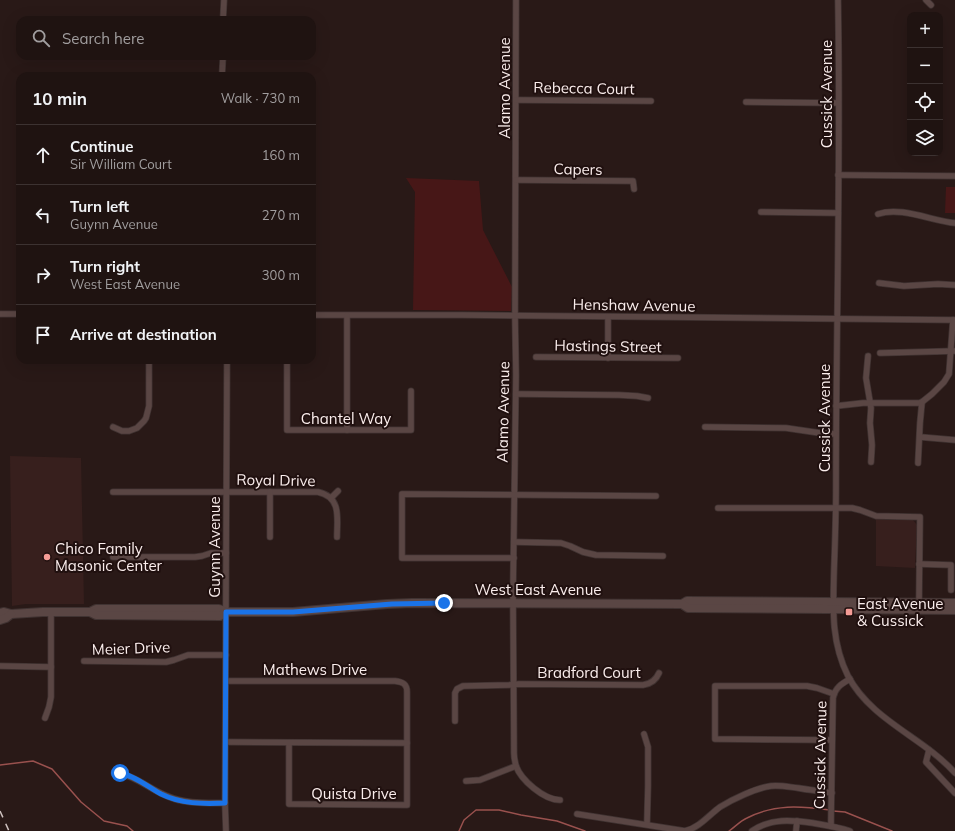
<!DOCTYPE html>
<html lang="en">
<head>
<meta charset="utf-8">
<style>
	:root { --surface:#1f1311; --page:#2c201f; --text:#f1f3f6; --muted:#a19e9f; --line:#3c3231 }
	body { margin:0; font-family:Mulish,sans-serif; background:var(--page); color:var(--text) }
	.controls { position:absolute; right:12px; top:12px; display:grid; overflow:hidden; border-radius:8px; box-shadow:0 4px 16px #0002 }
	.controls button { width:36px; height:36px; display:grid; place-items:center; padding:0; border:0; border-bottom:1px solid var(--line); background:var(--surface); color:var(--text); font:20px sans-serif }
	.stop { position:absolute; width:12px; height:12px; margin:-9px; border:3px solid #1a73e8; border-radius:50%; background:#fff }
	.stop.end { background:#1a73e8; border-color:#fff; box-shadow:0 1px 4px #0008 }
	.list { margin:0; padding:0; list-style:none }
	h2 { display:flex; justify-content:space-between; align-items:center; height:52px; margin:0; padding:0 16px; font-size:17px }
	h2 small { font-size:13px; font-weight:400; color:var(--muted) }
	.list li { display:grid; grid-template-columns:26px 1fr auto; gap:12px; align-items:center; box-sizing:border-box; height:60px; padding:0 16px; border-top:1px solid var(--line) }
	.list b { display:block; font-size:15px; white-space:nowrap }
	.list p { margin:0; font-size:13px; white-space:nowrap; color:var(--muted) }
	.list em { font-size:13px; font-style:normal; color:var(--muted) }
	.icon { flex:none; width:22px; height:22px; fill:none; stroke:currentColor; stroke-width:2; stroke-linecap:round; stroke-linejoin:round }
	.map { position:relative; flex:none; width:955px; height:831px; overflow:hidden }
	.search { position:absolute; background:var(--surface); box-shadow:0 4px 16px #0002; left:16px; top:16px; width:300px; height:44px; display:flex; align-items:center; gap:10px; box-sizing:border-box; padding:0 14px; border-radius:12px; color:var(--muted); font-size:15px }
	.panel { position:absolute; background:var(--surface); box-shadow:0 4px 16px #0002; left:16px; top:72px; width:300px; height:292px; border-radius:12px }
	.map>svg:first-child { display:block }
</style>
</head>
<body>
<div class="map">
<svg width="955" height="831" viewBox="0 0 955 831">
	<rect width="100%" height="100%" fill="#291917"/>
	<g fill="#371f1d">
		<polygon points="10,456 81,458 84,604 26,604 12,606"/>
		<polygon points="876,519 913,520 917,525 915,568 876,566"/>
	</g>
	<g fill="#471717">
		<polygon points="406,178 479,181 483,230 512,287 511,311 413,310 415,192"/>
		<polygon points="946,187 955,187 955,213 945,213"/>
	</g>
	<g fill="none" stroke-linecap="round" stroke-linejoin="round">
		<g stroke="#99514e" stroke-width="1.5">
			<polyline points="0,765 33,761 52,769 81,802 104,821 127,826 133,831"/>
			<polyline points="833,811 845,812 892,831"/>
			<polyline points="459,831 464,820 476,810 499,810 521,815 557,821 585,831"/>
			<path d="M729 831C735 827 740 821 747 818 774 804 800 806 830 810"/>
		</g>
		<g stroke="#403332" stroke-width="7">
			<g id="street">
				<path d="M516 0 515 316 516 375 513 593 514 753C514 758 515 762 516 766 521 780 544 800 560 800"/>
				<path d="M838 0C841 163 836 326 836 488 836 516 835 544 834 571 833 609 831 642 848 676 872 721 923 737 955 773"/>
				<polyline points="926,0 931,5"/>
				<polyline points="223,20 224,0"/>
				<polyline points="222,76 223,56"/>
				<polyline points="516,100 651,101"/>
				<polyline points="746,102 838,103"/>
				<polyline points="838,175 955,176"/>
				<polyline points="516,180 633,181 634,189"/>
				<polyline points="761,212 838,213"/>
				<path d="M878 214C901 206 932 221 955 223"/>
				<polyline points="879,283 904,286 938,284 955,285"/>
				<polyline points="0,314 20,314"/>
				<polyline points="312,315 462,315 955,320"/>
				<polyline points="880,353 955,351"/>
				<polyline points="868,356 866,378 871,408 870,423 872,445 871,462"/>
				<polyline points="536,357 678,358"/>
				<polyline points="608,358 608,317"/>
				<polyline points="287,360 287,430 411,430 411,391"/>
				<polyline points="516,394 619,395 637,396 648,398"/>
				<polyline points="836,406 863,403 919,403 922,402 932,394 944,382 949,374 953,320"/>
				<polyline points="113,427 122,431 129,431 137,428 144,421 146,418 149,406 149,360"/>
				<polyline points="705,427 786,428 820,433 835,434"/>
				<polyline points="347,430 347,316"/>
				<polyline points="920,437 955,440"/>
				<polyline points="918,463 920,423 922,402"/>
				<path d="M113 492H318C342 497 337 519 337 537"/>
				<polyline points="270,492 270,537"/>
				<polyline points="331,498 338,491"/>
				<polyline points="718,508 852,508 860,510 876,516 920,517 919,603"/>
				<polyline points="514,542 561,543 570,546 583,552 596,555 663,556"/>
				<polyline points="113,557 195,557 202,556 211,553 226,553"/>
				<polyline points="514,558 402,558 402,494 656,496"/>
				<polyline points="919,564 951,565 951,590"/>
				<polyline points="84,661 166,662 174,660 188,655 226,655"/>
				<polyline points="0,666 51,667"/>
				<path d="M226 681H395C403 682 407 684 407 692V805L289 804V743"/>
				<polyline points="45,718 49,707 51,697 51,612"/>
				<path d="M455 721V693L457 689 463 686 509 685 519 684 643 685C651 684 656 680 659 673"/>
				<polyline points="644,734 648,747 648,786 647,824"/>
				<polyline points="832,740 715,739 715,686 807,686 817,688 834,694"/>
				<polyline points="226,742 407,743"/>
				<polyline points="929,750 926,762 955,793"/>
				<path d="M114 773C134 774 149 789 167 796 185 804 205 803 225 803"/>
				<polyline points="466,781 480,780 516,766"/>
				<path d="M577 814 685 831C699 828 709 815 720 807 733 799 756 788 771 786 780 785 789 787 798 788 809 790 821 791 832 793"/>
				<path d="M831 826V820L833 698C835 688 841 684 850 679"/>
				<polyline points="226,831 225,803 227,360"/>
				<path d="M752 831C771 818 791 820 813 823 825 825 838 827 850 831"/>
				<polyline points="796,831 797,821"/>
			</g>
		</g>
		<g stroke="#403332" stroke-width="10">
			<g id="secondary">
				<polyline points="682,604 687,601 955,603"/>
				<polyline points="90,612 96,609 219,609 226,612 293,612 387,604 412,603 682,604 688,608 955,610"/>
				<polyline points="0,613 4,612 11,614 43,612 90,612 96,615 220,616 226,612"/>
				<polyline points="0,620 6,618 11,614"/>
			</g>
		</g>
		<use href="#street" stroke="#5a4644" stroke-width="5.5"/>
		<use href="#secondary" stroke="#5a4644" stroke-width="8"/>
		<polyline stroke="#cfc2c0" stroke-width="1.5" stroke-dasharray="7 7" stroke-linecap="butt" points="0,811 9,831"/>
	</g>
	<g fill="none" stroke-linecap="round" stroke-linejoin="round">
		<path stroke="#1a73e8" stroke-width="5" d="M120 773C135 776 147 786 161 794 181 804 203 804 225 803L226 612H293L392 604 444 603"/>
	</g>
	<g fill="#f59c96" stroke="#20100f" stroke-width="1.5">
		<circle cx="47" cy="557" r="4"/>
		<rect x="845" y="608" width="8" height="8" rx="2"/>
	</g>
	<g text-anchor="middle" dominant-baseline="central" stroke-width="4" stroke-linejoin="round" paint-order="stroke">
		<g font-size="15" fill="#faedec" stroke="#20100f">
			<text transform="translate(504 88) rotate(-90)">Alamo Avenue</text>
			<text transform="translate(584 88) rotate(1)">Rebecca Court</text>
			<text transform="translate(826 94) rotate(-90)">Cussick Avenue</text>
			<text transform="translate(578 169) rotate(1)">Capers</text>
			<text transform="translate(634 305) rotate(1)">Henshaw Avenue</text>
			<text transform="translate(608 346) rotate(1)">Hastings Street</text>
			<text transform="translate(503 412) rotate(-89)">Alamo Avenue</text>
			<text x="346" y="418">Chantel Way</text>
			<text transform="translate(824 418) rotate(-90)">Cussick Avenue</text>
			<text transform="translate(276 480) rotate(1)">Royal Drive</text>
			<text transform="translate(214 547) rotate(-90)">Guynn Avenue</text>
			<text x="538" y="589">West East Avenue</text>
			<text transform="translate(131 648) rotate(-2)">Meier Drive</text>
			<text x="315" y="669">Mathews Drive</text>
			<text x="589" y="672">Bradford Court</text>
			<text transform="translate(820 755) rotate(-89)">Cussick Avenue</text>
			<text x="354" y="793">Quista Drive</text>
		</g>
		<g font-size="15" fill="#faedec" stroke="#20100f" text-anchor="start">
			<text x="55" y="548">Chico Family<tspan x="55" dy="17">Masonic Center</tspan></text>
			<text x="857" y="603">East Avenue<tspan x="857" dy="17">&amp; Cussick</tspan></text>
		</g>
	</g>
</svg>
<div class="controls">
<button>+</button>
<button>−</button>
<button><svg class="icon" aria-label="locate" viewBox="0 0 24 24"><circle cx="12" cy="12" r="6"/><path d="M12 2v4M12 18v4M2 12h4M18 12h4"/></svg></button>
<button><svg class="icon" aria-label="layers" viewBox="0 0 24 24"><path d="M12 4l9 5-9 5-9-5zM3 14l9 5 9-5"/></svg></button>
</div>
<div class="stop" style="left:120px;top:773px"></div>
<div class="stop end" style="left:444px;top:603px"></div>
<div class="search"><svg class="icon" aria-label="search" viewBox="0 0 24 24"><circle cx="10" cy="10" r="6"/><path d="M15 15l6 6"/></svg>Search here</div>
<section class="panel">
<h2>10 min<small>Walk · 730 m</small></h2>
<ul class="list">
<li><svg class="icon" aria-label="ahead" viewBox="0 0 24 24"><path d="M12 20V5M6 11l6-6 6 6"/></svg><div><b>Continue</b><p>Sir William Court</p></div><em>160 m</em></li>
<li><svg class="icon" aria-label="left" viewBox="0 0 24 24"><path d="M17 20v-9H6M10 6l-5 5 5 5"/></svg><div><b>Turn left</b><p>Guynn Avenue</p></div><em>270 m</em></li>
<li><svg class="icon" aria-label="right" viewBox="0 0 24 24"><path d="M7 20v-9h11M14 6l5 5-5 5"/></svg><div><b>Turn right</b><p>West East Avenue</p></div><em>300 m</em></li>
<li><svg class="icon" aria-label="arrive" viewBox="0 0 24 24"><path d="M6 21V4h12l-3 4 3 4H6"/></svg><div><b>Arrive at destination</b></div></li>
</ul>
</section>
</div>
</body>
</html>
